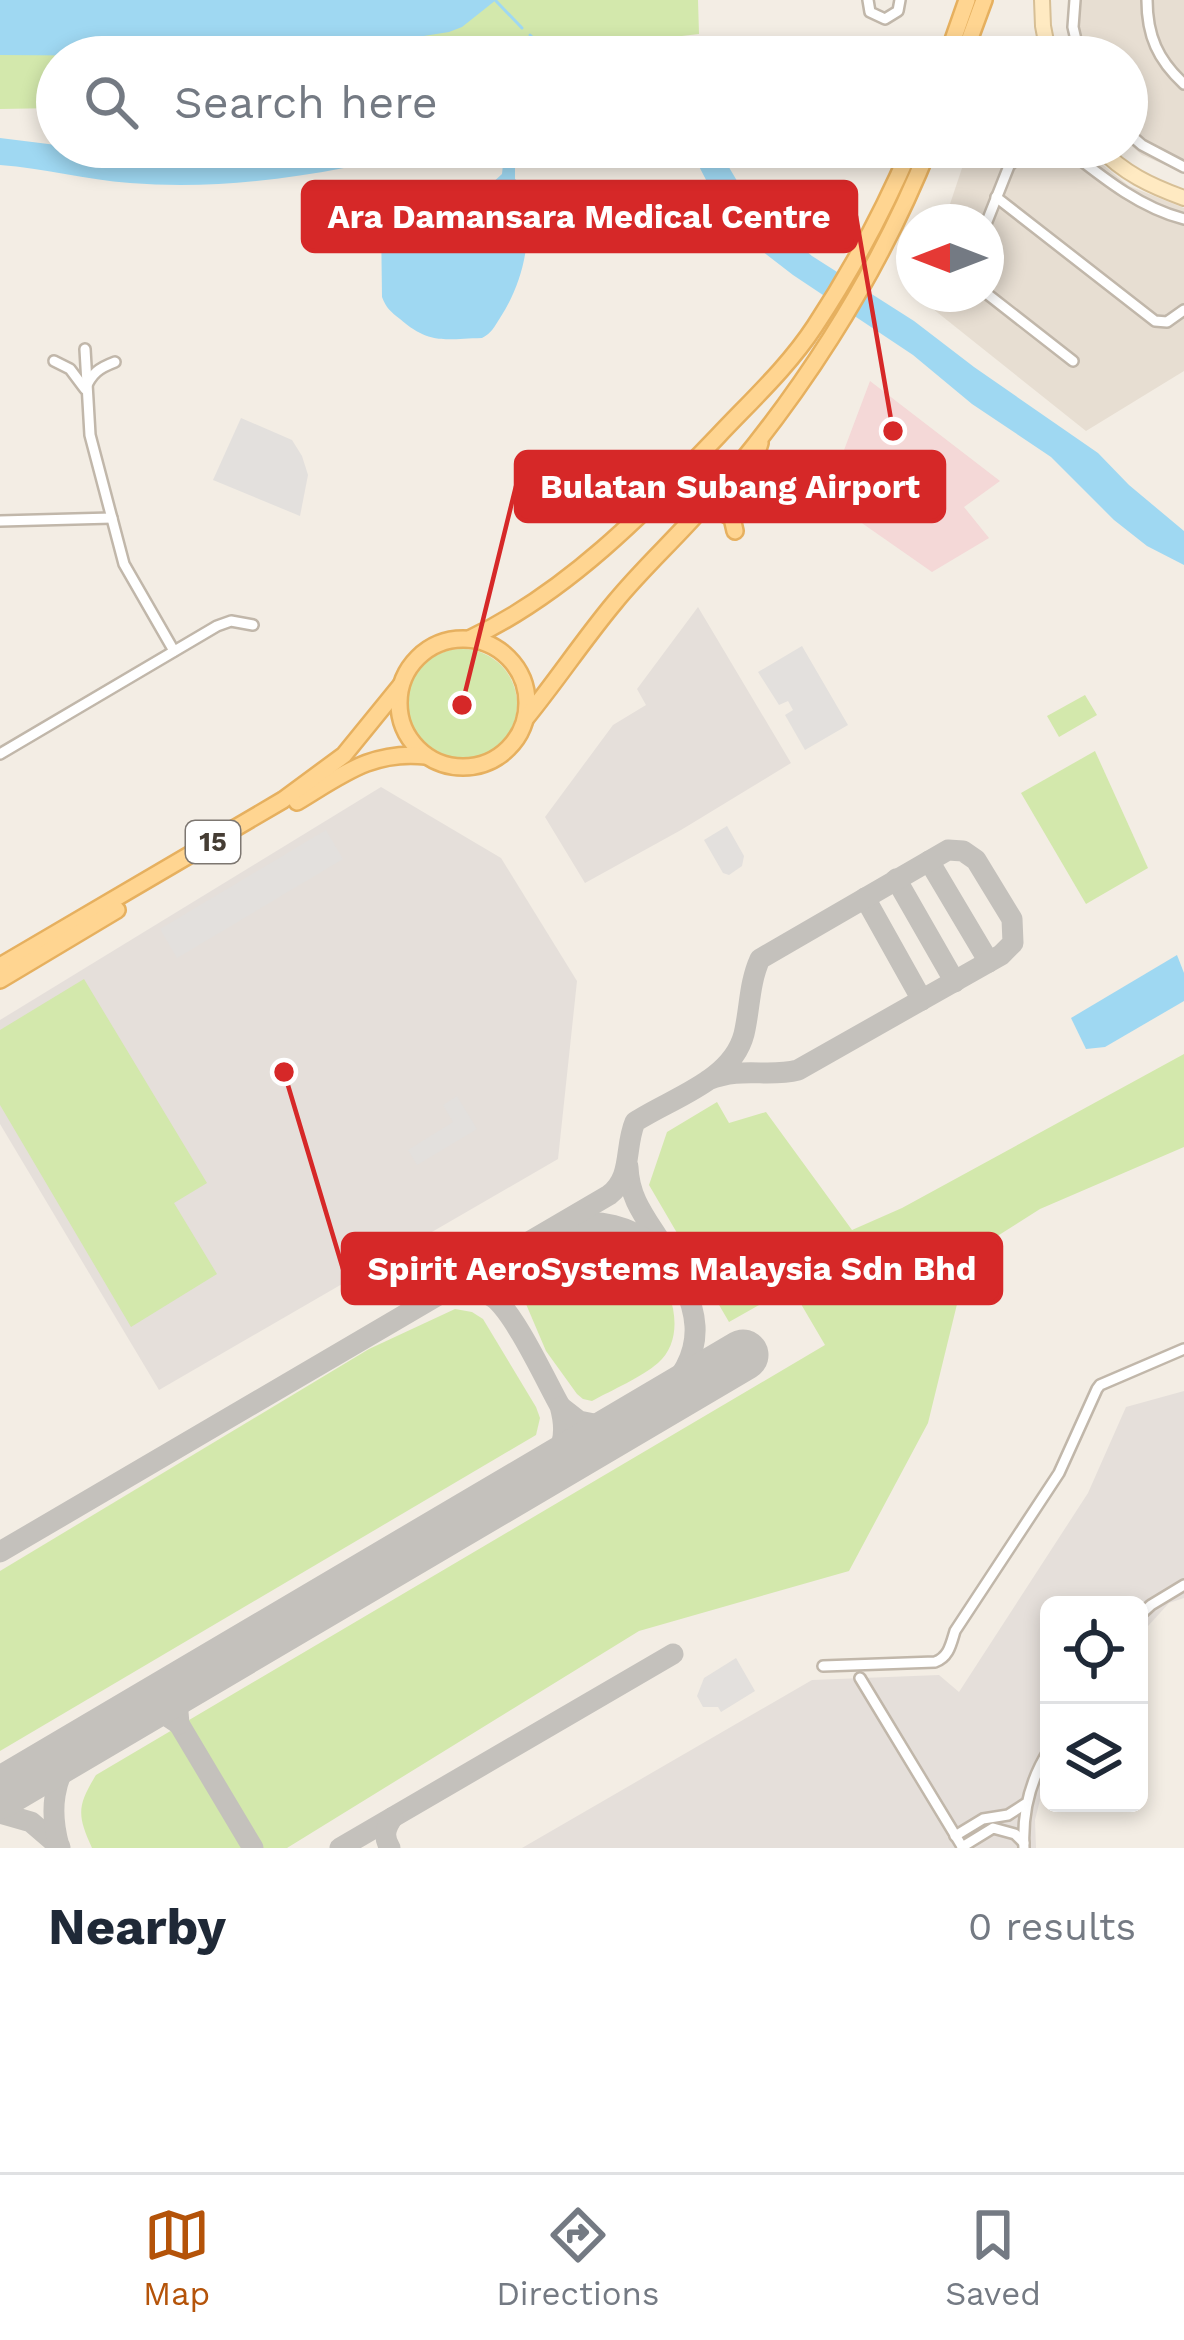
<!DOCTYPE html>
<html lang="en">
<head>
<meta charset="utf-8">
<style>
	:root { --surface:#fff; --page:#f6f6f7; --text:#1f2937; --muted:#747a83; --line:#e0e1e3; --accent:#b45309 }
	body { margin:0; font-family:"Work Sans",sans-serif; background:var(--page); color:var(--text) }
	.controls { position:absolute; right:36px; bottom:36px; display:grid; overflow:hidden; border-radius:18px; box-shadow:0 6px 18px #0003 }
	.controls button { width:108px; height:108px; display:grid; place-items:center; padding:0; border:0; border-bottom:3px solid var(--line); background:var(--surface); color:var(--text); font:60px sans-serif }
	.compass { position:absolute; left:896px; top:204px; width:108px; height:108px; border-radius:50%; background:var(--surface); box-shadow:0 6px 18px #0003; rotate:270deg }
	.list { margin:0; padding:0; list-style:none }
	h2 { display:flex; justify-content:space-between; align-items:center; height:156px; margin:0; padding:0 48px; font-size:51px }
	h2 small { font-size:39px; font-weight:400; color:var(--muted) }
	.icon { flex:none; width:66px; height:66px; fill:none; stroke:currentColor; stroke-width:2; stroke-linecap:round; stroke-linejoin:round }
	.map { position:relative; flex:none; width:1184px; height:1848px; overflow:hidden }
	.search { position:absolute; background:var(--surface); box-shadow:0 6px 18px #0003; left:36px; right:36px; top:36px; height:132px; display:flex; align-items:center; gap:30px; box-sizing:border-box; padding:0 42px; border-radius:66px; color:var(--muted); font-size:45px }
	.sheet { height:324px; background:var(--surface) }
	nav { display:flex; justify-content:space-around; align-items:center; box-sizing:border-box; height:168px; border-top:3px solid var(--line); background:var(--surface); font-size:33px; color:var(--muted) }
	nav a { display:grid; justify-items:center; gap:6px }
	nav .on { color:var(--accent) }
	.map>svg:first-child { display:block }
</style>
</head>
<body>
<div class="map">
<svg width="1184" height="1848" viewBox="0 0 1184 1848">
	<rect width="100%" height="100%" fill="#f3ede4"/>
	<g fill="#e7ded2">
		<polygon points="1068,0 1184,0 1184,173 1142,155 1127,142 1127,57 1073,57 1068,40"/>
		<polygon points="969,147 1002,161 1016,147 1085,147 1098,161 1129,186 1184,208 1184,371 1086,431 918,297 919,294 986,294 986,222 944,222"/>
	</g>
	<g fill="#e5dfda">
		<polygon points="698,607 791,763 681,830 585,883 545,817 613,725 646,705 637,689"/>
		<polygon points="381,787 501,858 577,981 558,1159 159,1390 0,1124 0,1020"/>
		<polygon points="1184,1391 1184,1598 1169,1603 1139,1636 1139,1605 1049,1605 1049,1764 1035,1820 1036,1848 522,1848 812,1680 939,1675 959,1692 1088,1493 1126,1407"/>
	</g>
	<polygon fill="#f4d8d7" points="870,381 1000,481 964,507 989,538 932,572 826,498"/>
	<g fill="#d3e8ac">
		<polygon points="0,0 698,0 699,34 501,57 57,57 57,108 0,109"/>
		<circle cx="462" cy="704" r="55"/>
		<polygon points="1085,695 1097,715 1059,737 1047,716"/>
		<polygon points="1095,751 1148,868 1086,904 1021,793"/>
		<polygon points="84,979 207,1183 174,1203 217,1274 131,1327 0,1105 0,1030"/>
		<path d="M1184 1054V1147L1040 1209 939 1273 959 1296 928 1423 849 1571 639 1631 287 1848H92C77 1815 77 1806 96 1775L825 1345 791 1287 729 1322 649 1185 667 1132 717 1102 729 1123 766 1112 852 1230 902 1208Z"/>
		<path d="M585 1244C605 1244 622 1245 639 1256 671 1275 690 1335 658 1363 642 1377 612 1390 592 1401L583 1399 577 1394 546 1351 520 1290 528 1270 549 1258Z"/>
		<polygon points="455,1309 472,1312 483,1319 536,1407 540,1418 536,1435 0,1751 0,1571 369,1349"/>
	</g>
	<g fill="#e3e0dd">
		<polygon points="241,418 292,440 302,456 308,475 300,516 213,480"/>
		<polygon points="802,646 848,725 805,750 785,715 793,710 788,701 779,705 758,672"/>
		<polygon points="727,826 744,856 742,866 729,875 723,873 704,840"/>
		<polygon points="326,830 343,859 177,958 160,929"/>
		<polygon points="457,1096 477,1129 417,1165 408,1150 453,1122 443,1105"/>
		<polygon points="736,1658 755,1691 721,1712 718,1707 703,1707 697,1696 704,1678"/>
	</g>
	<g fill="#9fd8f2">
		<polygon points="0,0 496,0 462,27 449,32 291,57 0,55"/>
		<path d="M0 138 177 160 268 155 320 147H436C335 173 234 191 130 183 86 180 44 168 0 165Z"/>
		<polygon points="689,147 717,147 743,191 763,214 812,256 914,321 974,367 1098,453 1129,485 1184,531 1184,565 1147,546 1114,520 1051,457 972,404 913,355 793,275 758,248 735,225 718,203"/>
		<path d="M504 155H515V179L527 189C531 236 526 278 500 318 494 327 492 333 482 338 444 339 430 345 400 319 391 312 386 308 382 297L381 221 384 211 440 187 490 185 502 174Z"/>
		<polygon points="1177,955 1184,973 1184,1001 1105,1047 1086,1049 1071,1018"/>
	</g>
	<g fill="none" stroke-linecap="round" stroke-linejoin="round">
		<g stroke="#9fd8f2" stroke-width="3">
			<polyline points="496,1 522,28"/>
			<polyline points="530,35 552,57"/>
		</g>
		<g stroke="#c4c1bc" stroke-width="21">
			<polyline points="929,861 989,962"/>
			<polyline points="896,879 955,982"/>
			<polyline points="865,898 922,1000"/>
			<path d="M628 1167C629 1195 642 1213 657 1236 699 1306 719 1348 649 1411"/>
			<path d="M564 1226C598 1217 631 1226 658 1248"/>
			<path d="M448 1290C464 1286 480 1288 494 1298 515 1314 546 1381 560 1406 568 1435 563 1451 543 1473"/>
			<polyline points="561,1407 579,1421 619,1429"/>
			<path d="M0 1552 609 1195C633 1177 624 1148 635 1122 671 1098 732 1081 744 1034 750 1009 749 983 760 959L948 850 963 851 976 860 1012 919 1013 943 1001 955 798 1070C767 1078 743 1066 708 1080"/>
			<polyline points="189,1681 177,1700 179,1724 253,1848"/>
			<polyline points="141,1710 164,1714 179,1724"/>
			<polyline points="0,1813 31,1822 60,1847"/>
			<path d="M59 1846C49 1810 53 1778 76 1748"/>
			<polyline points="340,1848 673,1654"/>
			<path d="M390 1848C383 1837 385 1828 393 1817"/>
		</g>
		<polyline stroke="#c4c1bc" stroke-width="51" points="0,1793 743,1355"/>
		<g stroke="#c1b7aa" stroke-width="14">
			<g id="street">
				<polyline points="868,0 870,12 885,19 898,11 900,0"/>
				<polyline points="1075,0 1073,27 1080,57"/>
				<path d="M1147 0C1147 36 1158 60 1184 84"/>
				<polyline points="1127,132 1142,145 1184,167"/>
				<path d="M1064 147C1101 176 1138 207 1184 219"/>
				<polyline points="996,197 1155,321 1167,322 1184,310"/>
				<polyline points="986,224 1009,166 1027,147"/>
				<polyline points="986,293 1073,361"/>
				<polyline points="85,349 90,435 124,564 174,651"/>
				<path d="M54 361 70 369 85 389C92 373 99 368 115 362"/>
				<polyline points="0,521 112,518"/>
				<polyline points="0,754 217,626 231,621 253,625"/>
				<polyline points="1139,1616 1151,1605 1184,1585"/>
				<path d="M823 1666 935 1662C949 1657 951 1644 955 1631L1059 1473 1097 1389 1100 1385 1184 1349"/>
				<polyline points="860,1678 963,1848"/>
				<polyline points="955,1836 983,1819 1008,1815 1025,1804"/>
				<polyline points="962,1847 993,1828 1015,1834 1024,1843"/>
				<path d="M1024 1848C1022 1812 1030 1780 1049 1750"/>
			</g>
		</g>
		<g stroke="#d7bf95" stroke-width="18">
			<g id="secondary">
				<polyline points="1042,0 1043,26 1049,57"/>
				<path d="M1099 147C1123 173 1151 186 1184 198"/>
			</g>
		</g>
		<g stroke="#e6b05f" stroke-width="20">
			<g id="primary">
				<polyline points="947,57 967,0"/>
				<polyline points="963,57 984,0"/>
				<path d="M704 506C726 503 736 495 748 476"/>
				<polyline points="747,506 750,474 760,443"/>
				<polyline points="715,508 732,518 735,531"/>
				<circle cx="463" cy="703" r="64"/>
				<path d="M469 639C567 593 644 513 718 436 752 400 788 367 815 326 852 270 885 208 911 147"/>
				<path d="M526 718C557 680 584 639 615 602 642 569 674 540 702 508 796 403 877 278 929 147"/>
				<path d="M297 802C342 775 372 750 426 756"/>
				<polyline points="0,966 283,800 344,755 401,685"/>
				<polyline points="0,980 117,910"/>
			</g>
		</g>
		<use href="#street" stroke="#fff" stroke-width="9"/>
		<use href="#secondary" stroke="#ffeac2" stroke-width="14"/>
		<use href="#primary" stroke="#ffd591" stroke-width="15"/>
	</g>
	<g text-anchor="middle" dominant-baseline="central" stroke-width="12" stroke-linejoin="round" paint-order="stroke">
		<rect fill="#fff" stroke="#7d7771" stroke-width="3" x="186" y="821" width="54" height="42" rx="9"/>
		<g font-size="27" font-weight="bold" fill="#453d34">
			<text x="213" y="842">15</text>
		</g>
	</g>
	<path fill="none" stroke="#d62828" stroke-width="4.5" d="M893 431L856 216M462 705L516 486M284 1072L343 1269"/>
	<g fill="#d62828" stroke="#fff" stroke-width="4.5">
		<circle cx="893" cy="431" r="12"/>
		<circle cx="462" cy="705" r="12"/>
		<circle cx="284" cy="1072" r="12"/>
	</g>
	<g fill="#d62828" stroke="#d62828" stroke-width="4.5">
		<rect x="303" y="182" width="553" height="69" rx="12"/>
		<rect x="516" y="452" width="428" height="69" rx="12"/>
		<rect x="343" y="1234" width="658" height="69" rx="12"/>
	</g>
	<g font-size="33" text-anchor="middle" font-weight="bold" fill="#fff">
		<text x="579" y="228">Ara Damansara Medical Centre</text>
		<text x="730" y="498">Bulatan Subang Airport</text>
		<text x="672" y="1280">Spirit AeroSystems Malaysia Sdn Bhd</text>
	</g>
</svg>
<div class="controls">
<button><svg class="icon" aria-label="locate" viewBox="0 0 24 24"><circle cx="12" cy="12" r="6"/><path d="M12 2v4M12 18v4M2 12h4M18 12h4"/></svg></button>
<button><svg class="icon" aria-label="layers" viewBox="0 0 24 24"><path d="M12 4l9 5-9 5-9-5zM3 14l9 5 9-5"/></svg></button>
</div>
<svg class="compass" viewBox="-18 -18 36 36"><path d="M0-13l5 13h-10z" fill="#e53935"/><path d="M0 13l5-13h-10z" fill="#747a83"/></svg>
<div class="search"><svg class="icon" aria-label="search" viewBox="0 0 24 24"><circle cx="10" cy="10" r="6"/><path d="M15 15l6 6"/></svg>Search here</div>
</div>
<section class="sheet">
<h2>Nearby<small>0 results</small></h2>
<ul class="list">
</ul>
</section>
<nav>
<a class="on"><svg class="icon" aria-label="map" viewBox="0 0 24 24"><path d="M3 6l6-2 6 2 6-2v14l-6 2-6-2-6 2zM9 4v14M15 6v14"/></svg>Map</a>
<a><svg class="icon" aria-label="directions" viewBox="0 0 24 24"><path d="M12 3l9 9-9 9-9-9zM9 14v-3h6M13 9l2 2-2 2"/></svg>Directions</a>
<a><svg class="icon" aria-label="saved" viewBox="0 0 24 24"><path d="M7 4h10v16l-5-4-5 4z"/></svg>Saved</a>
</nav>
</body>
</html>
